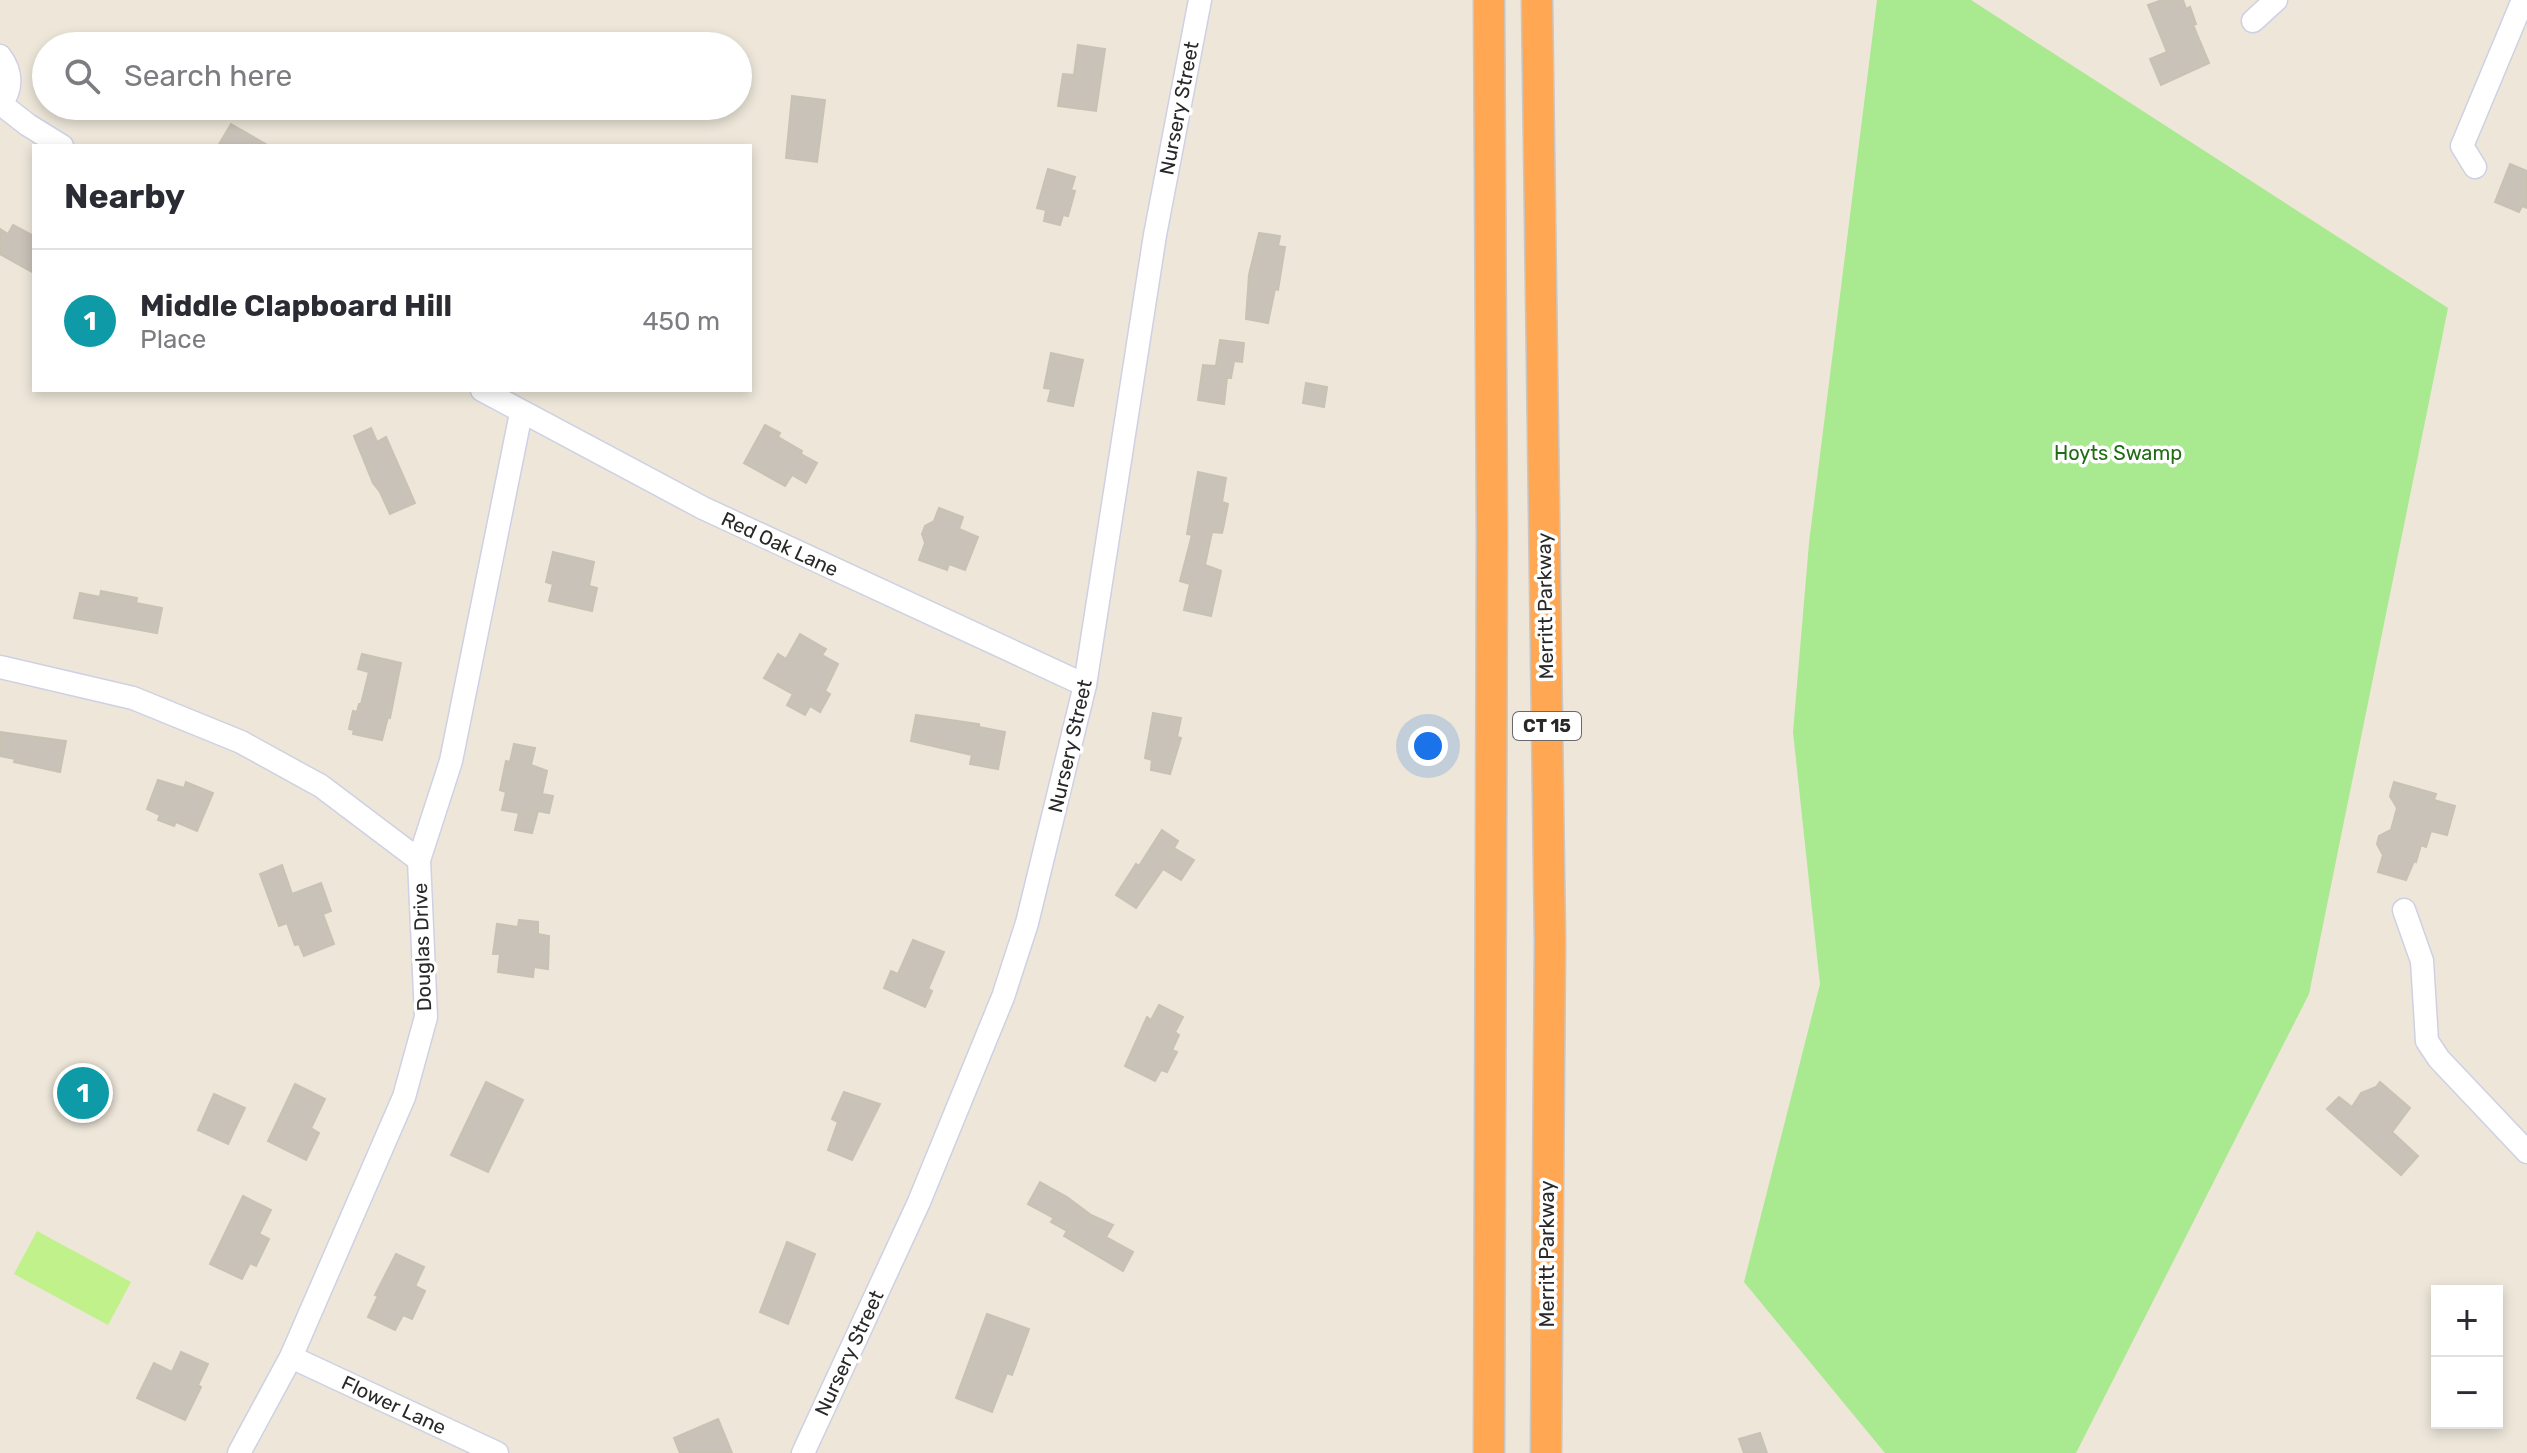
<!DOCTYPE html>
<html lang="en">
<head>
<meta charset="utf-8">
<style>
	:root { --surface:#fff; --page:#f2f2f3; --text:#2b2b33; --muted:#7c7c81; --line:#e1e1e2; --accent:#111827 }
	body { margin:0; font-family:Rubik,sans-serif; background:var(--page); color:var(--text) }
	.controls { position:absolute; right:24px; bottom:24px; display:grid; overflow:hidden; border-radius:0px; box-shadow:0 4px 12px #0003 }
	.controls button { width:72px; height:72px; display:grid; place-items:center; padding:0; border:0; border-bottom:2px solid var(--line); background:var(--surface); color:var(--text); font:40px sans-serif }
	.you { position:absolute; left:1428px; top:746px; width:28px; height:28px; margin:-20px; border:6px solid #fff; border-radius:50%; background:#1a73e8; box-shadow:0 0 0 12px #1a73e833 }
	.badge { display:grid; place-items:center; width:52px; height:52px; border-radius:50%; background:var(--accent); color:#fff; font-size:26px; font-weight:700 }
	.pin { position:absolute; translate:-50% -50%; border:4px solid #fff; box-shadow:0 2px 8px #0006 }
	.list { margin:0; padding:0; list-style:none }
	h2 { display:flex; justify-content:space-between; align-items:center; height:104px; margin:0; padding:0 32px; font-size:34px }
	h2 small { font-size:26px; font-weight:400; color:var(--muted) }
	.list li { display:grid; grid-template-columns:52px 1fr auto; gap:24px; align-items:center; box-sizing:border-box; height:144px; padding:0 32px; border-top:2px solid var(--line) }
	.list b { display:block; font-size:30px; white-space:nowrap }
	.list p { margin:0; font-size:26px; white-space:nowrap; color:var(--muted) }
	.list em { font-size:26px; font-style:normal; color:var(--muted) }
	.icon { flex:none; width:44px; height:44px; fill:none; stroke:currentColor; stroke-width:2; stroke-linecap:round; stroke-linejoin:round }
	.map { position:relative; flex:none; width:2527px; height:1453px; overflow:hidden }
	.search { position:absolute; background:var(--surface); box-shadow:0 4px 12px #0003; left:32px; top:32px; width:720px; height:88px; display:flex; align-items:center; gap:20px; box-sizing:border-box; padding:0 28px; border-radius:44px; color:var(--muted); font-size:30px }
	.panel { position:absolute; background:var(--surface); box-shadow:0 4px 12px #0003; left:32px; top:144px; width:720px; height:248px; border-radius:0px }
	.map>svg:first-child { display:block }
</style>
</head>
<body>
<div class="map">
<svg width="2527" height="1453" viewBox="0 0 2527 1453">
	<rect width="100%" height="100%" fill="#ede6d9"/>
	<polygon fill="#a9e990" points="1877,0 1971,0 2448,308 2309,994 2076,1453 1885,1453 1744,1282 1820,984 1793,732 1809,543"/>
	<polygon fill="#c0f18b" points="37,1231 131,1282 108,1325 14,1274"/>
	<g fill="#c8c2b9" stroke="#c8c2b3" stroke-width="2">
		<polygon points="2162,0 2183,0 2186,9 2190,7 2196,24 2193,25 2209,63 2161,85 2150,59 2167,52 2148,5"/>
		<polygon points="1078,45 1105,49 1096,111 1058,106 1063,74 1074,75"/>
		<polygon points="792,96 825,100 817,162 786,158"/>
		<polygon points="231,124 269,146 218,146"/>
		<polygon points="2510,164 2527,171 2527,208 2522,206 2519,212 2495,202"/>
		<polygon points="1048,169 1075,177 1071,190 1075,191 1068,216 1063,215 1060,225 1044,221 1046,210 1037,208"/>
		<polygon points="13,225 34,236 34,273 0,254 0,229 8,234"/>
		<polygon points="1259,233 1280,236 1278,246 1285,247 1278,290 1275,289 1268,323 1246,319 1249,275"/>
		<polygon points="1220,340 1244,343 1242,362 1234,361 1231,378 1227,378 1224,404 1198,400 1203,365 1216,366"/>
		<polygon points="1051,353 1083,360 1073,406 1048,401 1051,389 1044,388"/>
		<polygon points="1306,383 1327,387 1324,407 1303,403"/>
		<polygon points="765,425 780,433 778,437 802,451 801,454 817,463 806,483 792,475 785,486 744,463"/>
		<polygon points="371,428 377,442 386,437 415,503 390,514 380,492 373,483 354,436"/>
		<polygon points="1198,472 1226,478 1222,502 1228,504 1223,529 1222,533 1212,532 1205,565 1221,571 1211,616 1184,610 1190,584 1180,581 1192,535 1187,534"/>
		<polygon points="939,508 963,517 959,529 978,537 965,570 949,564 947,570 919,560 925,543 922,534 925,526 934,521"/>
		<polygon points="553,552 594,562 589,586 597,588 592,611 549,601 553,584 546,582"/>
		<polygon points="101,591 137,598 136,603 162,608 157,633 74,618 80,593 100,597"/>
		<polygon points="800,634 826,649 822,655 838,664 825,691 830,694 820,712 810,706 805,715 787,705 793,694 764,678 778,654 786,659"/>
		<polygon points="362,654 401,663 390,718 388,717 382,740 353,734 354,730 349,729 353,711 357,712 359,704 361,704 369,672 358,669"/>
		<polygon points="1153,713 1181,718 1177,737 1181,738 1170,774 1151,770 1152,760 1145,758"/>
		<polygon points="916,715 979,724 979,727 1005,732 998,769 970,764 972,755 911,741"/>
		<polygon points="0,732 66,741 60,772 14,762 15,759 0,756"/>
		<polygon points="514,744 535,748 531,765 547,771 542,794 553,796 549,813 538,811 532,833 515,830 519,813 502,810 506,792 500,790 506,761 510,762"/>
		<polygon points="158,780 184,788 186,782 213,793 197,831 176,822 174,826 158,820 160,815 147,809"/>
		<polygon points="2394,782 2436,794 2434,800 2455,806 2447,835 2431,831 2426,847 2421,845 2416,862 2414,861 2406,880 2378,872 2383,855 2377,844 2379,836 2391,830 2397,808 2390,796"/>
		<polygon points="1162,830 1178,841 1174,848 1194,860 1181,880 1163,869 1136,908 1116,895 1136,864 1139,866"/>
		<polygon points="282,865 292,894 321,883 331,911 323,914 334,944 304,956 299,944 295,945 287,923 279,926 260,874"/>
		<polygon points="519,920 538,922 538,934 549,936 548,969 534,967 533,977 498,972 500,954 493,954 497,924 518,927"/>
		<polygon points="913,940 944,952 928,989 932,991 925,1007 884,988 891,971 898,974"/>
		<polygon points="1159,1005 1183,1017 1175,1032 1179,1035 1172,1050 1177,1052 1167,1072 1161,1070 1155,1081 1125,1066 1147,1017 1151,1020"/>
		<polygon points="486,1082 523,1100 488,1172 451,1155"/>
		<polygon points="2380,1082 2410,1108 2392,1132 2418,1156 2401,1175 2327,1109 2339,1097 2352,1107 2361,1093 2376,1087"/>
		<polygon points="295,1084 325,1099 311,1128 319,1133 306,1160 268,1141"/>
		<polygon points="844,1092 880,1104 852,1160 828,1150 838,1122 832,1119"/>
		<polygon points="214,1094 245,1108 228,1144 198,1130"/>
		<polygon points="1040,1182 1067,1197 1091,1215 1113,1225 1106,1237 1133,1252 1123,1271 1064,1236 1067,1231 1051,1222 1054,1218 1028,1204"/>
		<polygon points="243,1196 271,1210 259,1234 269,1239 256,1266 250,1263 242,1279 210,1264"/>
		<polygon points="787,1242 815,1254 788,1324 760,1312"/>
		<polygon points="396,1254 424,1267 415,1286 425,1291 412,1319 403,1315 395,1330 368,1317 378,1296 375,1295"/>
		<polygon points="987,1314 1029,1329 1012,1375 1007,1373 992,1412 956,1398"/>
		<polygon points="181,1352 208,1364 198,1385 201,1387 185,1420 137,1398 154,1363 172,1372"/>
		<polygon points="718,1419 732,1453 680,1453 674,1438"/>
		<polygon points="1760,1433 1767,1453 1744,1453 1739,1439"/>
	</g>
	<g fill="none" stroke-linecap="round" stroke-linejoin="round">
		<g stroke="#ced1e4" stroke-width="25">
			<g id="minor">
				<polyline points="2253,21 2276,0"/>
				<path d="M0 56C12 72 13 89 0 105"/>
				<polyline points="1,104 28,125 62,146"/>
				<polyline points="2475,167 2462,146 2523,0"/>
				<polyline points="482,390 703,508 1085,685"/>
				<polyline points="0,667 133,698 241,742 321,786 419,860"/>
				<polyline points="2404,910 2422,961 2427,1041 2439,1059 2527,1152"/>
				<polyline points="291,1357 497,1453"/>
				<polyline points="239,1453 291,1357 404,1097 426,1017 419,860 451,761 521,413"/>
				<polyline points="803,1453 919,1202 1003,997 1027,923 1085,685 1155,235 1200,0"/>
			</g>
		</g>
		<g stroke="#c7c7c7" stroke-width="33">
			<g id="highway">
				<polyline points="1537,0 1550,942 1546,1453"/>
				<polyline points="1489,1453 1492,534 1489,0"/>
			</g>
		</g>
		<use href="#minor" stroke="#fff" stroke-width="22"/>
		<use href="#highway" stroke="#ffa752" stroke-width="30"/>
	</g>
	<g text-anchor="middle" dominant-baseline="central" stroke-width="7" stroke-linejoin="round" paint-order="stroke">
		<rect fill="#fff" stroke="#696969" stroke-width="2" x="1513" y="712" width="68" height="28" rx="6"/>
		<g font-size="18" font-weight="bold" fill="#292929">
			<text x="1547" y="726">CT 15</text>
		</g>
		<g font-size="20" fill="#292929" stroke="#fff">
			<text transform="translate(1179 108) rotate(-79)">Nursery Street</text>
			<text transform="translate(780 544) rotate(25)">Red Oak Lane</text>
			<text transform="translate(1545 606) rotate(-91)">Merritt Parkway</text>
			<text transform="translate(1070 746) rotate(-77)">Nursery Street</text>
			<text transform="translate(422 947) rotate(-92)">Douglas Drive</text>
			<text transform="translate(1547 1254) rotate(-90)">Merritt Parkway</text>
			<text transform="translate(849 1353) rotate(-65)">Nursery Street</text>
			<text transform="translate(394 1405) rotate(25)">Flower Lane</text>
		</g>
		<g font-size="20" fill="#206c13" stroke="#fff">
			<text x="2118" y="453">Hoyts Swamp</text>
		</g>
	</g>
</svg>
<div class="controls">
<button>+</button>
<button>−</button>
</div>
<div class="you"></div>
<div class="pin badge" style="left:83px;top:1093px;background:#0f9aa8">1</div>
<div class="search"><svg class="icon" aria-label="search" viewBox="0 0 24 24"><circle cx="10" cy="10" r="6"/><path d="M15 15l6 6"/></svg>Search here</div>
<section class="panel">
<h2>Nearby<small></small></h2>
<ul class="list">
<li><span class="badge" style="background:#0f9aa8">1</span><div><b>Middle Clapboard Hill</b><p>Place</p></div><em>450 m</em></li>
</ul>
</section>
</div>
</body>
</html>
